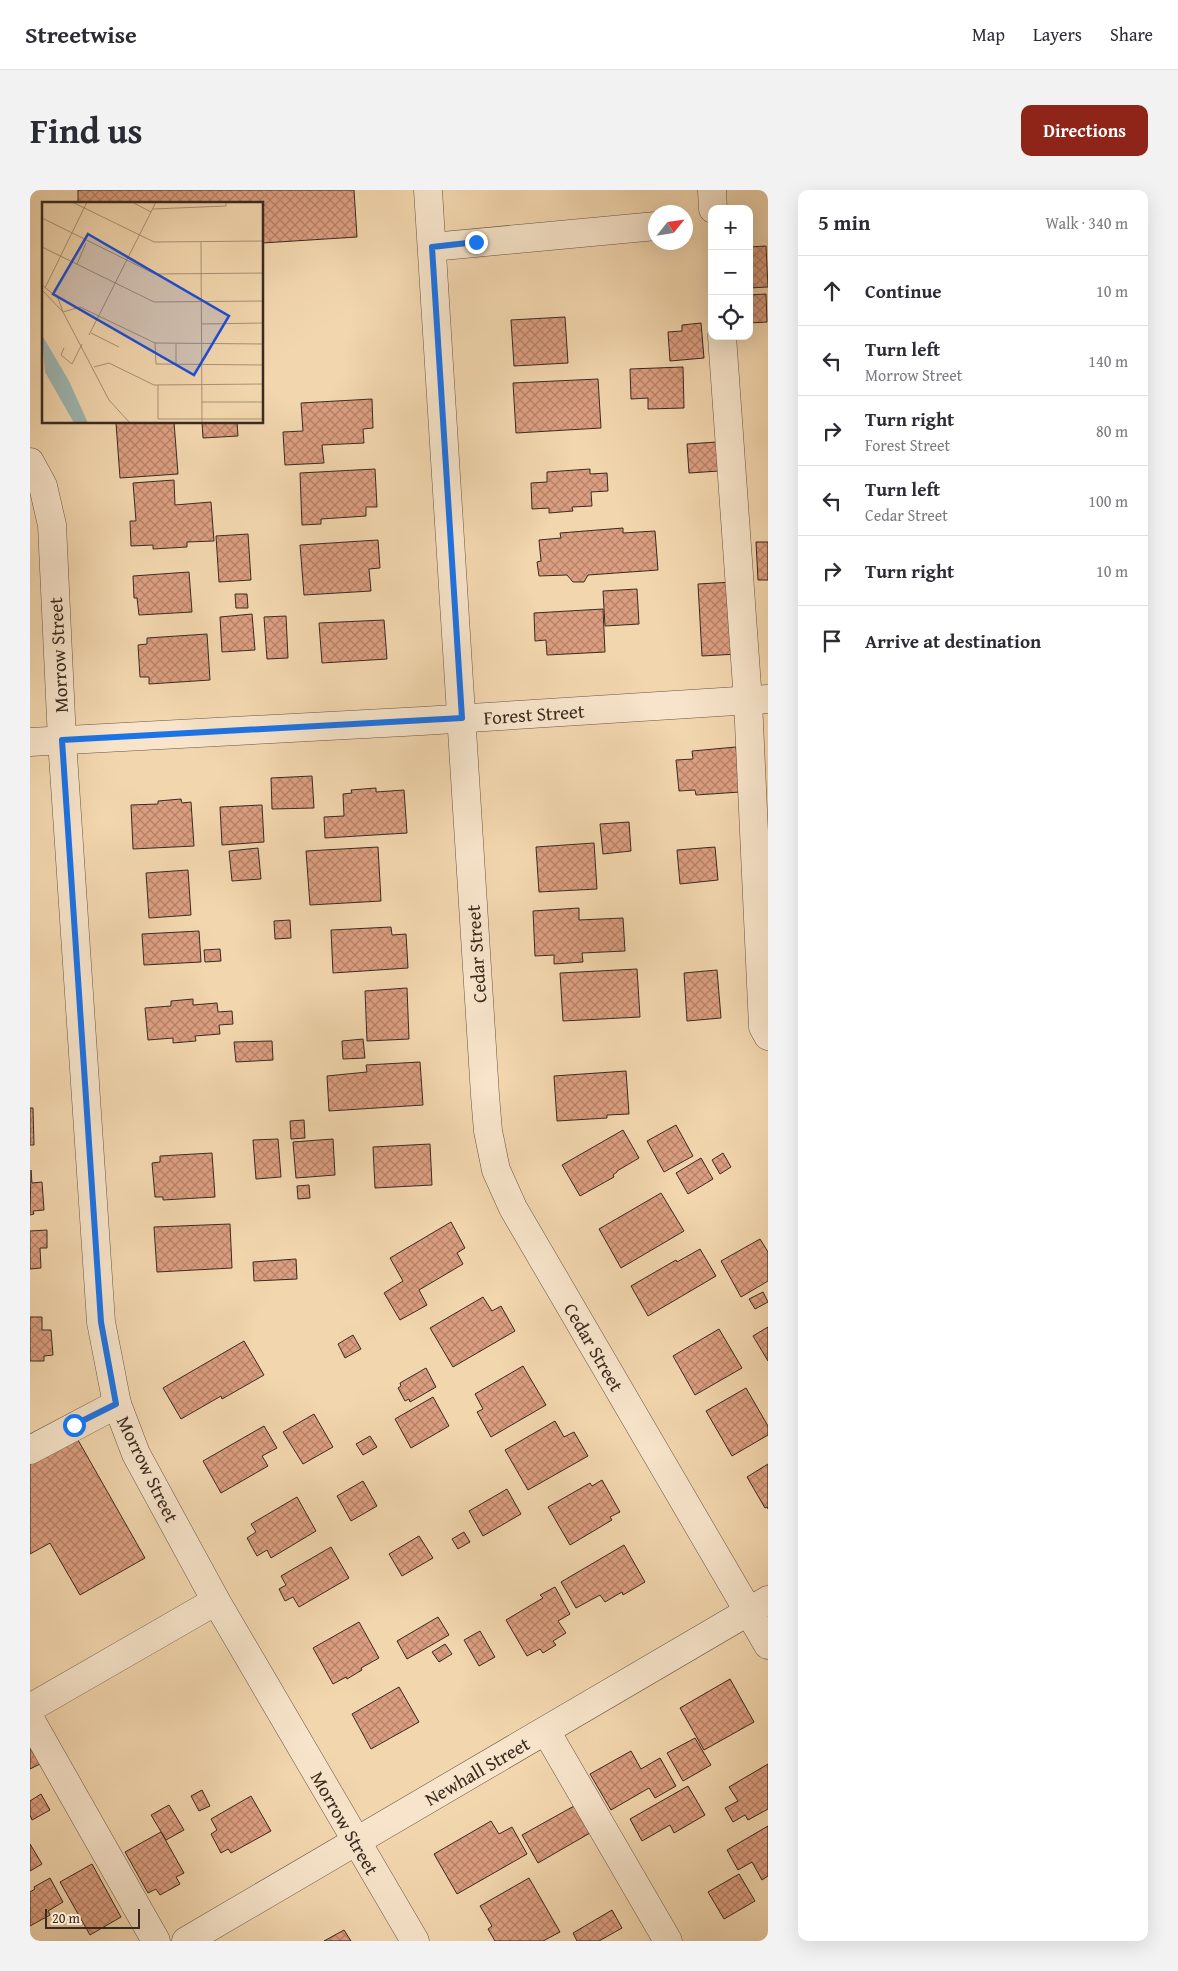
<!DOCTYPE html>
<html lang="en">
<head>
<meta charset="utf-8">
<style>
	:root { --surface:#fff; --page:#f2f2f3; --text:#2b2b33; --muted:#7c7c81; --line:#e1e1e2; --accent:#8f2418 }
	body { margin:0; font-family:"Gentium Book Plus",serif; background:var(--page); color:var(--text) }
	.controls { position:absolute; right:15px; top:15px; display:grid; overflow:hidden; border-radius:10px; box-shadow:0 5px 20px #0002 }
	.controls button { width:45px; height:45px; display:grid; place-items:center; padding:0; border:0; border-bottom:1px solid var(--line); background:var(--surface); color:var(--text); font:25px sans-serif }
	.compass { position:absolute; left:618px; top:15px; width:45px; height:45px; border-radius:50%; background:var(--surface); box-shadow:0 5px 20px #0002; rotate:60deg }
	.scale { position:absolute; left:15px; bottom:12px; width:95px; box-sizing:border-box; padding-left:5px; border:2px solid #3a2a20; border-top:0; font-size:14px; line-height:18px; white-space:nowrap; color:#3a2a20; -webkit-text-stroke:4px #f7e4ca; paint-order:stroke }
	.stop { position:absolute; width:15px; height:15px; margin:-11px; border:4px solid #1a73e8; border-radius:50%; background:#fff }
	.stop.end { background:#1a73e8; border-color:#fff; box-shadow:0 1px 5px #0008 }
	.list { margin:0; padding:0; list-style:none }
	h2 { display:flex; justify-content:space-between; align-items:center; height:65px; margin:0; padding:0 20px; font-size:21px }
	h2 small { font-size:16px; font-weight:400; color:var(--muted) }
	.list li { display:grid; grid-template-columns:32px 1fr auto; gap:15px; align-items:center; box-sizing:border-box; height:70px; padding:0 20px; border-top:1px solid var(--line) }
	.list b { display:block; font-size:19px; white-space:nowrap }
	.list p { margin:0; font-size:16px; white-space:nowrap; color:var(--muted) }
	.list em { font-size:16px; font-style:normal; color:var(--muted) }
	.icon { flex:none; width:28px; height:28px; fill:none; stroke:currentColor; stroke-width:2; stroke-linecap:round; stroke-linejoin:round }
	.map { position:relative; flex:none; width:738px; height:1751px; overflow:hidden; border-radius:10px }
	header { display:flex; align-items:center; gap:30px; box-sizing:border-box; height:70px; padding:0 25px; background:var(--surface); border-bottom:1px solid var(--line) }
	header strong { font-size:24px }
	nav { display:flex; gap:28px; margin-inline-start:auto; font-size:18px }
	.intro { display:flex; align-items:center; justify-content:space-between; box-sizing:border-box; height:120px; padding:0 30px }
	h1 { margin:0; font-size:35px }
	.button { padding:12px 22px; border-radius:10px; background:var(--accent); color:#fff; font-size:18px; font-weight:700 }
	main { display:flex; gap:30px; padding:0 30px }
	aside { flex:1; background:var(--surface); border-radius:10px; box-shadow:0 5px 20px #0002 }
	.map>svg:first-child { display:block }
</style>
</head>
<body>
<header>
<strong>Streetwise</strong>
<nav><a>Map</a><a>Layers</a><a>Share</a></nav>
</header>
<div class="intro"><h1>Find us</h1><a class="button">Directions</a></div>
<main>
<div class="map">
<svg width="738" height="1751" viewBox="0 0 738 1751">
	<defs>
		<pattern id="building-cross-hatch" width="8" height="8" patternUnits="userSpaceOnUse" patternTransform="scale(1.25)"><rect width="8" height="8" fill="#dc9e80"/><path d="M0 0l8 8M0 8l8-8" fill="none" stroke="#b38168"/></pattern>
	</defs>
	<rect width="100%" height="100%" fill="#f2d6ae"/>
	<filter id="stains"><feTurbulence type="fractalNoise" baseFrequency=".004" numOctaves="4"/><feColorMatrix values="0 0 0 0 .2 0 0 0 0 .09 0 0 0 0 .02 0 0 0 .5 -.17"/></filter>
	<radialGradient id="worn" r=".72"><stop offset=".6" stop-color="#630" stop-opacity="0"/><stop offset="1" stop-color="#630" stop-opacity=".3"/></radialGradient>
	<g fill="url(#building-cross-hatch)" stroke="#3a2a20">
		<polygon points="48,0 324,0 327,47 232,53 232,14 48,14"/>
		<polygon points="736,56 738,97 719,98 719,57"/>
		<polygon points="736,104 737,132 719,133 719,105"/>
		<polygon points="535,127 538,173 484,176 481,130"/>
		<polygon points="671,133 674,168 640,171 638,142 652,141 652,135"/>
		<polygon points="653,177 654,218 618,219 618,208 601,209 600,179"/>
		<polygon points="568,189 571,238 486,243 483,193"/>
		<polygon points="342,209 343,238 333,239 334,253 292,255 294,273 255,275 253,242 273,241 271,213"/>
		<polygon points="144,232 148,284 90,288 86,233"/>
		<polygon points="172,232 207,232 208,246 173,248"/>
		<polygon points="687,252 689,281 659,283 657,254"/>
		<polygon points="345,279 347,317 336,317 336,326 291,329 291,334 272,335 270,283"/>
		<polygon points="560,279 560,284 577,283 578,301 561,302 562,316 542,317 543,321 519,323 519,318 502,319 501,293 517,292 517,282"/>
		<polygon points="144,290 145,315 181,312 184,351 157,352 157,357 123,359 123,355 101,356 100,331 106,331 103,293"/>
		<polygon points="593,338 593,343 625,341 628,380 558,385 554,392 543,392 537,385 509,386 507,372 511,371 509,350 531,348 530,343"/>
		<polygon points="218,344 221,390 189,392 186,346"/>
		<polygon points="348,350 350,378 339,379 341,401 274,405 270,355"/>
		<polygon points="726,352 738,352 738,390 728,390"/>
		<polygon points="159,382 162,422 109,425 107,408 104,408 103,386"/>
		<polygon points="703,392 708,464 672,466 668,394"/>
		<polygon points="607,399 609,434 575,436 573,401"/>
		<polygon points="205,404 217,404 218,418 206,418"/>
		<polygon points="573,419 575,462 517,465 516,450 505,451 504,423"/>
		<polygon points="222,424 225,460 192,462 190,427"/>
		<polygon points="256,426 258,468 237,469 234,427"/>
		<polygon points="354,430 357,469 292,473 289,433"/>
		<polygon points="177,444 180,490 119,494 119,487 110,487 108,455 117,454 117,448"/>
		<polygon points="706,557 710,602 666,605 665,600 649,601 646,570 663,569 662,561"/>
		<polygon points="282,586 284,618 242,619 241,588"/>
		<polygon points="346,598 346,602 374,600 377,643 295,648 294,627 314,626 313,604 322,603 321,600"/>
		<polygon points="151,609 152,613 161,612 164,656 103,659 101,615 128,614 128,611"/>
		<polygon points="232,615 234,652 192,655 190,617"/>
		<polygon points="599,632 601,661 573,664 570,634"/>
		<polygon points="564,653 567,699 509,702 506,657"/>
		<polygon points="348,657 351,711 280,715 276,661"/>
		<polygon points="685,657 688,690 650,694 647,660"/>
		<polygon points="228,658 231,689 202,691 199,661"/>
		<polygon points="158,680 161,725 119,728 116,683"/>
		<polygon points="549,718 549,730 593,728 595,761 552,763 553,772 524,774 524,765 505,766 503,721"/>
		<polygon points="260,730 261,748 245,749 244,731"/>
		<polygon points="361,737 362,745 376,744 378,778 303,783 301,740"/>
		<polygon points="169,741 171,772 114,775 112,744"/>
		<polygon points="190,759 191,771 175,772 174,760"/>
		<polygon points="607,779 610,827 533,831 530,783"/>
		<polygon points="687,780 691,828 657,831 654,783"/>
		<polygon points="377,798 379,849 337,851 335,801"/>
		<polygon points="163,809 163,815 187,813 188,822 202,821 203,834 189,835 190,844 165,846 166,851 143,853 143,848 118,850 115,818 141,816 141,811"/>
		<polygon points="333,849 335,868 313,869 312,851"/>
		<polygon points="242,851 243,870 206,872 204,852"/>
		<polygon points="390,872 393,915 299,921 297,886 337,882 336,875"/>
		<polygon points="596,881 599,924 577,925 577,928 527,931 524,886"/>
		<polygon points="0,918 3,918 4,955 0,955"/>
		<polygon points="274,930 275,948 261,949 260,931"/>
		<polygon points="646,935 663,966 634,982 617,951"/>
		<polygon points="593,940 609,968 587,981 587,982 583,985 584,987 550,1006 532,975"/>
		<polygon points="248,949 251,987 226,989 223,950"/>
		<polygon points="303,949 305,985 266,988 263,952"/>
		<polygon points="400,954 402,995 345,998 343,957"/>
		<polygon points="182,963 185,1007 133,1010 133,1007 125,1007 122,973 130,972 130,966"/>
		<polygon points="693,963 701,977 690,984 682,970"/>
		<polygon points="671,968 683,989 658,1004 646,983"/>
		<polygon points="1,980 2,993 12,992 14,1020 3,1021 4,1024 0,1025"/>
		<polygon points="279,995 280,1008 268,1009 267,996"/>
		<polygon points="631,1003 654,1041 591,1078 569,1039"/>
		<polygon points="421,1032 435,1058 427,1063 433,1074 389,1100 397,1115 370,1130 354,1103 373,1091 360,1068"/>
		<polygon points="200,1034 202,1078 127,1082 124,1037"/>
		<polygon points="17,1040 17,1058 10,1058 11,1078 0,1079 0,1041"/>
		<polygon points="730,1049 738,1062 738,1091 711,1107 691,1071"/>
		<polygon points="670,1059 686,1086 618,1126 601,1096 646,1070 647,1072"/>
		<polygon points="266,1069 267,1089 224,1091 223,1072"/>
		<polygon points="733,1102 738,1112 725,1119 719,1109"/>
		<polygon points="453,1107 462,1121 471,1116 485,1141 423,1177 400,1138"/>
		<polygon points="0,1127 12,1127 12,1140 21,1140 23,1165 14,1166 14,1171 0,1171"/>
		<polygon points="738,1137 738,1171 723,1146"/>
		<polygon points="689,1139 712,1178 665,1205 643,1166"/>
		<polygon points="323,1145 331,1159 315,1168 308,1154"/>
		<polygon points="214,1151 234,1185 192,1209 191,1206 151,1229 133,1198"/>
		<polygon points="493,1176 516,1215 461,1247 447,1222 453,1219 445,1204"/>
		<polygon points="396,1178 406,1197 380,1212 379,1209 375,1211 368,1198 371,1196 370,1193"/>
		<polygon points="716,1198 738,1236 738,1245 702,1266 676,1221"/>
		<polygon points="403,1207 419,1236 381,1258 365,1229"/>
		<polygon points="284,1224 303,1257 273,1274 253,1242"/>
		<polygon points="525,1231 534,1247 544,1242 558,1266 498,1300 475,1260"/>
		<polygon points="234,1236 247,1258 232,1266 238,1276 191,1303 173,1271"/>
		<polygon points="44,1243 115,1368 50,1405 20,1353 0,1364 0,1268"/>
		<polygon points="340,1246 347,1257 333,1265 326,1254"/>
		<polygon points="738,1274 738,1319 737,1317 735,1318 717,1287"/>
		<polygon points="572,1290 590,1322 580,1327 582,1330 540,1355 518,1317 560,1293 562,1296"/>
		<polygon points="333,1291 347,1316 321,1331 307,1306"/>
		<polygon points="477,1299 491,1324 453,1346 439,1321"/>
		<polygon points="267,1307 286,1341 241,1368 237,1360 227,1366 217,1348 226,1342 221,1334"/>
		<polygon points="434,1342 440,1352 428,1359 422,1349"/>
		<polygon points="389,1346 403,1368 372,1386 359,1364"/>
		<polygon points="594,1355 615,1392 593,1405 592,1402 575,1412 570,1405 546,1418 531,1392"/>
		<polygon points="301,1357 319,1388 269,1417 263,1407 255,1411 249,1399 256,1395 251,1386"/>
		<polygon points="525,1397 540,1424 528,1431 536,1443 523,1451 526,1455 513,1463 510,1459 497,1466 476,1430 513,1408 510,1405"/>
		<polygon points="408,1427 419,1445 377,1469 367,1451"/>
		<polygon points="329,1432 349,1468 331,1478 332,1480 317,1489 316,1487 303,1494 283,1458"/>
		<polygon points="450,1441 465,1467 449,1476 434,1450"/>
		<polygon points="415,1454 422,1464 409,1472 402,1462"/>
		<polygon points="700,1489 724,1532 674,1560 650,1518"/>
		<polygon points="369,1497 389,1532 341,1559 322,1524"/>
		<polygon points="665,1548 681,1575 653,1591 637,1563"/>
		<polygon points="0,1550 12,1573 0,1579"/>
		<polygon points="601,1561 611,1579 630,1568 646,1596 625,1608 619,1598 581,1620 560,1584"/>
		<polygon points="738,1574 738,1619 718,1630 715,1625 703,1632 695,1618 708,1611 699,1597"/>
		<polygon points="658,1596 675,1625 644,1643 640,1635 612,1651 600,1629"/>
		<polygon points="172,1600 180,1616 169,1621 161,1606"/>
		<polygon points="11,1604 20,1620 2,1630 0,1625 0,1611"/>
		<polygon points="221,1606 241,1641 201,1663 198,1659 191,1663 181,1644 187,1640 181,1629"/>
		<polygon points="139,1615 154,1640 136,1650 121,1625"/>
		<polygon points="544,1616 560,1643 508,1673 492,1645"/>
		<polygon points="461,1631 469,1644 482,1637 497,1664 427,1704 404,1664"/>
		<polygon points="738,1636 738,1686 732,1690 722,1672 708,1680 697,1660"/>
		<polygon points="131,1642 154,1683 146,1687 150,1694 130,1705 126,1699 118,1703 95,1662"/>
		<polygon points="0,1654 12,1674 0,1681"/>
		<polygon points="62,1674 91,1727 60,1745 30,1692"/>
		<polygon points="709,1684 725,1711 694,1729 678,1702"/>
		<polygon points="20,1688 33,1712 18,1721 20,1725 0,1736 0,1702 5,1699 4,1697"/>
		<polygon points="499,1688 530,1742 513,1751 465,1751 458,1739 462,1736 450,1716"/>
		<polygon points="582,1720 592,1738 569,1751 547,1751 543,1743"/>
		<polygon points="314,1740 321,1751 294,1751"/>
	</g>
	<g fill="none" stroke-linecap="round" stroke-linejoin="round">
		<g stroke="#685544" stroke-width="29">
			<g id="minor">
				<polyline points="398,0 455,905 458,941 466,980 483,1018 738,1455"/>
				<polyline points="682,0 683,19"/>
				<polyline points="402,57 626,36"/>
				<polyline points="692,146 718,511 733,837 738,846"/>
				<polyline points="0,272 13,296 22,335 32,550 71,1132 87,1214 106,1264 186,1411 385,1751"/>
				<polyline points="0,552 392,531 738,509"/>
				<polyline points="0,1260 87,1214"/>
				<polyline points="0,1518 186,1411"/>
				<polyline points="0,1529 126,1751"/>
				<polyline points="516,1541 638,1751"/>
				<polyline points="156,1751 738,1410"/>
			</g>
		</g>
		<use href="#minor" stroke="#f7e4ca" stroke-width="28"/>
	</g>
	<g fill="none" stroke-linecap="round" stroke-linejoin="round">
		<polyline stroke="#1a73e8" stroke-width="6" points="44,1235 86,1214 71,1132 32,550 432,528 402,57 446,52"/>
	</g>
	<g text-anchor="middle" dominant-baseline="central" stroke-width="5" stroke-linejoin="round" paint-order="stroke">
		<g font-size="19" fill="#3a2a20" stroke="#f7e4ca">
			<text transform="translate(28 465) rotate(-93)">Morrow Street</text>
			<text transform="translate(504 524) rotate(-4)">Forest Street</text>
			<text transform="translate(446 764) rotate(-94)">Cedar Street</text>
			<text transform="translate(564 1157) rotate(60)">Cedar Street</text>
			<text transform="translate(118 1279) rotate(64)">Morrow Street</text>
			<text transform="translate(447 1581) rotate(-30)">Newhall Street</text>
			<text transform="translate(315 1633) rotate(60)">Morrow Street</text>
		</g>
	</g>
	<g transform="translate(12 12)">
		<rect width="221" height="221" fill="#f2d6ae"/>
		<path d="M0 133 27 179 46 221H32L3 170Z" fill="#9db7b2"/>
		<path fill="none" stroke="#a89175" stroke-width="1" d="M30 0 112 40 222 39M90 0 109 10M111 7 184 4V0M0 16 113 72 222 71M159 40 160 221M0 45 112 100 222 99M35 62 44 41M0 83 16 96 21 110M3 86 45 0M0 88 21 110 67 198 88 221M21 110 38 105 113 141 222 142M159 122 222 121M49 131 77 145M47 133 114 0M113 141 114 162 222 163M134 142V163M22 146 19 153 30 162 40 142M52 165 67 161 112 183 222 182M116 183V217H222M160 200H222"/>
		<path fill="#1d4ed8" fill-opacity="0.15" stroke="#1d4ed8" stroke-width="2.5" d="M46 32 187 114 152 173 11 92Z"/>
		<rect width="221" height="221" fill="none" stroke="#3a2a20" stroke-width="2.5"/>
	</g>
	<rect width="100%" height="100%" filter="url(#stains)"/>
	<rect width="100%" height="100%" fill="url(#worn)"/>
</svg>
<div class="controls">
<button>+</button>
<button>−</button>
<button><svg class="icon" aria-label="locate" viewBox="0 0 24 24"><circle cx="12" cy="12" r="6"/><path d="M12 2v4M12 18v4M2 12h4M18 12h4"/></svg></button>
</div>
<svg class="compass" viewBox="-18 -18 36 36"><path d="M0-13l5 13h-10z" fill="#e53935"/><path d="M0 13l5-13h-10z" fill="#7c7c81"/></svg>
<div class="scale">20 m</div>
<div class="stop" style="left:44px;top:1235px"></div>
<div class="stop end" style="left:446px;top:52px"></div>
</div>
<aside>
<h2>5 min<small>Walk · 340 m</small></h2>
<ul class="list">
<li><svg class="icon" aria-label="ahead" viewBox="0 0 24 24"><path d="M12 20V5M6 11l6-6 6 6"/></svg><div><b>Continue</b></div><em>10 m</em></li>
<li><svg class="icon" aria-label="left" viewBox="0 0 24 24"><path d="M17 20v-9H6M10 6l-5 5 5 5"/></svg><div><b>Turn left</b><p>Morrow Street</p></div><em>140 m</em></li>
<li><svg class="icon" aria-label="right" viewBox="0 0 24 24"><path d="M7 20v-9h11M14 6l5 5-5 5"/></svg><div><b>Turn right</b><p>Forest Street</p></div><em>80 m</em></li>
<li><svg class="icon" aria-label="left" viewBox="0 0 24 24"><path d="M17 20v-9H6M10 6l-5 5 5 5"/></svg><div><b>Turn left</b><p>Cedar Street</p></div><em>100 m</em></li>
<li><svg class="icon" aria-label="right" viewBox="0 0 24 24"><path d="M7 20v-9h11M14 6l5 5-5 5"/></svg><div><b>Turn right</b></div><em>10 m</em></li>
<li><svg class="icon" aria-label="arrive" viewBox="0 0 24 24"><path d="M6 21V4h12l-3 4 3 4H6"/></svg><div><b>Arrive at destination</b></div></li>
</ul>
</aside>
</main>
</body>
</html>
